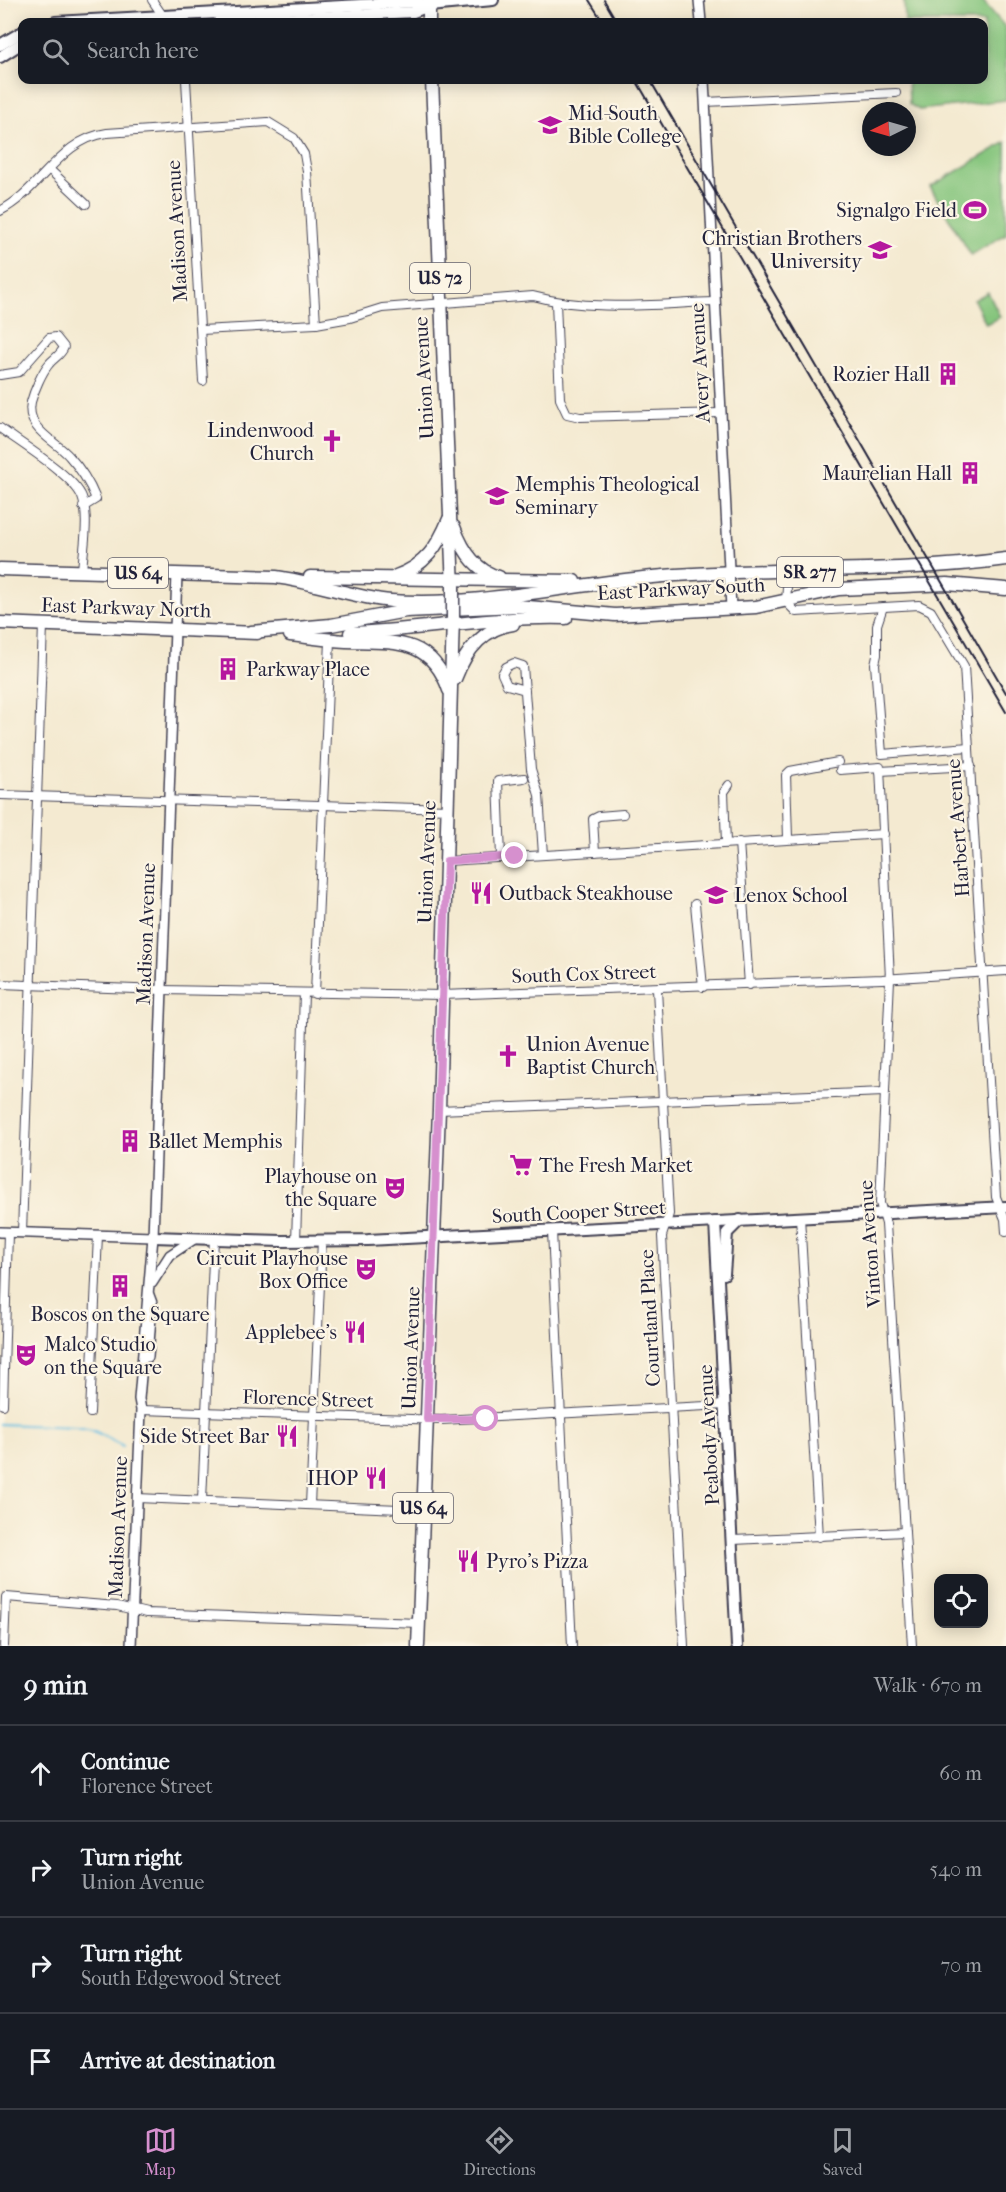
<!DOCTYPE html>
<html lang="en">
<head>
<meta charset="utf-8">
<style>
	:root { --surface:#171b24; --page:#20242c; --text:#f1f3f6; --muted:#9ea1a6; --line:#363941; --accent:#d690ce }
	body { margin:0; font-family:"IM FELL French Canon",serif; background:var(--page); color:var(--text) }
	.controls { position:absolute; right:18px; bottom:18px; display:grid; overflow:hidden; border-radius:12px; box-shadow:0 3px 15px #0003 }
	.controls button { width:54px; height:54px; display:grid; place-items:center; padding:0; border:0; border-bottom:2px solid var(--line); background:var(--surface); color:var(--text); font:30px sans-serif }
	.compass { position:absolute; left:862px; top:102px; width:54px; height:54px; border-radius:50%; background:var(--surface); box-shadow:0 3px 15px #0003; rotate:265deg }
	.stop { position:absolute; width:18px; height:18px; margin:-14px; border:4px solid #d690ce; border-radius:50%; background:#fff }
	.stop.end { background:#d690ce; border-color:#fff; box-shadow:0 2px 6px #0008 }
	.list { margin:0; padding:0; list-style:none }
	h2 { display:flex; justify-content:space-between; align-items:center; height:78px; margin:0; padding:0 24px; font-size:26px }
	h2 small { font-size:20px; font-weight:400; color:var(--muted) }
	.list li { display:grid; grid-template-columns:39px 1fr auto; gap:18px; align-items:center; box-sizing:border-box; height:96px; padding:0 24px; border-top:2px solid var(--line) }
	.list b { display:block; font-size:22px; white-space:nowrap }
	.list p { margin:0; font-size:20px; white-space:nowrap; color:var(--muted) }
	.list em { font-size:20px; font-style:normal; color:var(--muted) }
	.icon { flex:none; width:33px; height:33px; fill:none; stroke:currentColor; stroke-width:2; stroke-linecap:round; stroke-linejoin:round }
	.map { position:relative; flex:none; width:1006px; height:1646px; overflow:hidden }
	.search { position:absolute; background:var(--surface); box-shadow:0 3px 15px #0003; left:18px; right:18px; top:18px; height:66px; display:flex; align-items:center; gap:15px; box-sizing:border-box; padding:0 21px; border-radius:12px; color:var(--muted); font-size:22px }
	.sheet { height:462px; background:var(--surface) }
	nav { display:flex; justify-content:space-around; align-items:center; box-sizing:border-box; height:84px; border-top:2px solid var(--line); background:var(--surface); font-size:16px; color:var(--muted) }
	nav a { display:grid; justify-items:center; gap:3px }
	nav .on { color:var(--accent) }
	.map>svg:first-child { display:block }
</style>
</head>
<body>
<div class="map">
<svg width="1006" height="1646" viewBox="0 0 1006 1646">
	<rect width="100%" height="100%" fill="#fcf5e5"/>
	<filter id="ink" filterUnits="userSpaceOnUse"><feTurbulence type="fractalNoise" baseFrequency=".0167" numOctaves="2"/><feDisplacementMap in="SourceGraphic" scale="12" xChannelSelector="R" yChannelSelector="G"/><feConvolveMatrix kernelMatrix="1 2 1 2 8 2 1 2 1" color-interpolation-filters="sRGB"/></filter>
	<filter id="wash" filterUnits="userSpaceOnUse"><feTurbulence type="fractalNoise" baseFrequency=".008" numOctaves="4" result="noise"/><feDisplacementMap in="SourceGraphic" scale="24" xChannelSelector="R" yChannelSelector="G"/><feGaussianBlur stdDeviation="1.35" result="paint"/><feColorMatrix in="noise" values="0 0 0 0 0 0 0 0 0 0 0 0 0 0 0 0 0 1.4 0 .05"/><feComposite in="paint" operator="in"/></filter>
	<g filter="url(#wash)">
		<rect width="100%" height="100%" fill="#f4ead1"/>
		<g fill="#85c57d" stroke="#54745c" stroke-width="1.5">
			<polygon points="904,0 982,0 1006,28 1006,100 919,110 909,104 908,80 984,80 984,22 905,22"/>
			<polygon points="1006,142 1006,234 971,255 930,187"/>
			<polygon points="988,292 1000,317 986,324 974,300"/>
		</g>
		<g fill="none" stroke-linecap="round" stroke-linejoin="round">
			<polyline stroke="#66c0e4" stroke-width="2" points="0,1424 76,1427 92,1430 123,1446"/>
		</g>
	</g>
	<g filter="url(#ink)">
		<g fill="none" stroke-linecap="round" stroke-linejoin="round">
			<g stroke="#424052" stroke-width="10">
				<g id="minor">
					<polyline points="152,0 167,22"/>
					<polyline points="186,80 203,381"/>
					<polyline points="705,102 896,93"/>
					<polyline points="50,170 86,204"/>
					<path d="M0 211C40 191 60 139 107 133L268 122 294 138 304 154 307 171 316 324"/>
					<polyline points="556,302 560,399 567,414 580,417 720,413"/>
					<path d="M201 330 316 324 350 318 382 308 533 296C592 312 654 304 714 302"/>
					<path d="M0 375 19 372 49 338 56 337 64 347C61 355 54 358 49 364 42 372 34 391 31 402 25 429 55 440 69 456 80 468 90 484 96 499L83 507"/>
					<path d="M0 428C20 443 74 476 82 497 90 518 83 550 82 572"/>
					<polyline points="788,572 786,602 796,612 919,605 931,611 964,666 996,1197 1005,1219 1006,1232"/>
					<polyline points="883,607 877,625 877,655 875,664 882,754 969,747"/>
					<polyline points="525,690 507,685 502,674 506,667 514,663 523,666 531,769 539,795 543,855"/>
					<polyline points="840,770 880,767 890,979 880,1203 886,1224 912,1646"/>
					<polyline points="880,771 971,766"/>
					<polyline points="0,795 449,809"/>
					<polyline points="788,838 786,775 790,771 838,762"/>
					<polyline points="739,842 749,985"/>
					<polyline points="726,843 724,792 729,785"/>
					<polyline points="595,852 593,819 599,816 623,814"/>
					<polyline points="501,857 498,781 524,778"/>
					<polyline points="447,861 884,834"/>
					<polyline points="695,904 703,987"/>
					<polyline points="0,984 162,990 442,995 882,979 1006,971"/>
					<polyline points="657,989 669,1214 662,1236 684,1646"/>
					<polyline points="315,994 330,640"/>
					<polyline points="439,1110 884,1092"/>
					<polyline points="800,1217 819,1537"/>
					<polyline points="552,1231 572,1646"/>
					<polyline points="22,1233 43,625"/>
					<polyline points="296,1241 304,993"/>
					<polyline points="3,1405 8,1233"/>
					<polyline points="141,1410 441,1420 725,1405"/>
					<polyline points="90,1413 98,1235"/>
					<polyline points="137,1498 423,1510"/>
					<polyline points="202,1500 214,1239"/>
					<polyline points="310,1505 322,1240"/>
					<polyline points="733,1540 905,1532"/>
					<polyline points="4,1646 6,1597 117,1606 147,1613 419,1623"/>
				</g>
			</g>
			<g stroke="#424052" stroke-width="12">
				<g id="tertiary">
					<polyline points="699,0 701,22"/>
					<polyline points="704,80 731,608"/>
					<polyline points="0,1232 153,1237"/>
					<polyline points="152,1283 170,1255 194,1239"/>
					<polyline points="148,1357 152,1303 149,1295"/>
					<polyline points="131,1646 141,1410 139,1399 153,1237 177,574"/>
				</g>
			</g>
			<g stroke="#424052" stroke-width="14">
				<g id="secondary">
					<polyline points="55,22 415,2 429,6"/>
					<polyline points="218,22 413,12 429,6 493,0"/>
					<polyline points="0,45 22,32"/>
					<polyline points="0,57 22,43"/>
					<polyline points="715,1222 737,1646"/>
					<polyline points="153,1237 282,1241 368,1240 1006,1207"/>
					<polyline points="724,1274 727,1233 740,1220"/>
				</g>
			</g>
			<g stroke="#424052" stroke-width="15">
				<g id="primary">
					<polyline points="429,0 429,22"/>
					<polyline points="432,80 453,588"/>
					<path d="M454 527C462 549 475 571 499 577"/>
					<path d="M0 569 276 577C315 582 354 598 391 601 479 607 566 585 653 577 770 566 889 575 1006 559"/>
					<path d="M396 576C425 566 438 546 449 519"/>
					<polyline points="310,577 574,581"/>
					<polyline points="0,623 257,633"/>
					<polyline points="251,632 331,625 406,611 517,606 615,615 756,607 839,589 947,584 1006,589"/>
					<path d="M350 633C423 630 494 616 566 618"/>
					<path d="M290 635C308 637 327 640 346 641 393 642 431 637 449 690"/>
					<path d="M455 679C465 652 483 628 513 624"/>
					<polyline points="418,1646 439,1110 453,617"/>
				</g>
			</g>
			<use href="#minor" stroke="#fff" stroke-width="8"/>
			<use href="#tertiary" stroke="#fff" stroke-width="9"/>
			<use href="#secondary" stroke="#fff" stroke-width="10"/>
			<use href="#primary" stroke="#fff" stroke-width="12"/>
			<g stroke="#22223b" stroke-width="2">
				<polyline points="589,0 603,22"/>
				<polyline points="604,0 617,22"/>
				<polyline points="636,80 1006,712"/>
				<path d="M650 80C770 283 887 489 1006 693"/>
			</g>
			<g stroke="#424052" stroke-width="15" stroke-linecap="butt">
				<polyline id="primary-bridge" points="453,588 453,617"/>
			</g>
			<use href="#primary-bridge" stroke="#fff" stroke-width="12"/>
		</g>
	</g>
	<g fill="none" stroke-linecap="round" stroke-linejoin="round" filter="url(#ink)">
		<polyline stroke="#d690ce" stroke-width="8" points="486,1419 427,1419 447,861 515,856"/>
	</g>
	<defs>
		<g id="university-bare" transform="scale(1.8)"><path d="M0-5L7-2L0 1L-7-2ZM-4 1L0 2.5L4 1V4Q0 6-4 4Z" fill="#b5179e" stroke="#fcf5e5" stroke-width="2.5" paint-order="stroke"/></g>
		<g id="stadium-bare" transform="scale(1.8)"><path d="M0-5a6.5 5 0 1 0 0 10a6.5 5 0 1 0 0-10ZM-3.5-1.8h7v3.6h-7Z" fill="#b5179e" stroke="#fcf5e5" stroke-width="2.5" paint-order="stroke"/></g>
		<g id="building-bare" transform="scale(1.8)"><path d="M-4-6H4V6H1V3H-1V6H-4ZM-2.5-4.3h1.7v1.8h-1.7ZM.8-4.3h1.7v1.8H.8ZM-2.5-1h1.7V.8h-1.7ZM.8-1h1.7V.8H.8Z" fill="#b5179e" stroke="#fcf5e5" stroke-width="2.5" paint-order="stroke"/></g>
		<g id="church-bare" transform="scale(1.8)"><path d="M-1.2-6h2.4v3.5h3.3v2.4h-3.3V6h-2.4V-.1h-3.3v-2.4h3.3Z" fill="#b5179e" stroke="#fcf5e5" stroke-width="2.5" paint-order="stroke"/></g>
		<g id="restaurant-bare" transform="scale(1.8)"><path d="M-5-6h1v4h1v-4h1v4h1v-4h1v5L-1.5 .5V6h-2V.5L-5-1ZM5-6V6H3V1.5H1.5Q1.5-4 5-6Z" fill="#b5179e" stroke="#fcf5e5" stroke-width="2.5" paint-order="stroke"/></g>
		<g id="school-bare" transform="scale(1.8)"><path d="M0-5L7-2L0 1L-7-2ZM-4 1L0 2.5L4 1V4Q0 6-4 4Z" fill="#b5179e" stroke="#fcf5e5" stroke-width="2.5" paint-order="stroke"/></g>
		<g id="supermarket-bare" transform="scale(1.8)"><path d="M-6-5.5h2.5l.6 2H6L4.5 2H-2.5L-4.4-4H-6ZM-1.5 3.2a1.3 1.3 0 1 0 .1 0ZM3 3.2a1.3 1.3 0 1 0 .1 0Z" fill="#b5179e" stroke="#fcf5e5" stroke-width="2.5" paint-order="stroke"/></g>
		<g id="theatre-bare" transform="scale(1.8)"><path d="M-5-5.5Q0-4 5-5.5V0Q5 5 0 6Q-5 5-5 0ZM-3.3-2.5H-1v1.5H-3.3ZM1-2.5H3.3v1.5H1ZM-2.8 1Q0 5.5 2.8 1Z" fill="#b5179e" stroke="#fcf5e5" stroke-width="2.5" paint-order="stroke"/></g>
	</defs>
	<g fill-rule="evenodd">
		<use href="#university-bare" x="550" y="125"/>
		<use href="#stadium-bare" x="975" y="210"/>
		<use href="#university-bare" x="880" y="250"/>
		<use href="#building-bare" x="948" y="374"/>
		<use href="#church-bare" x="332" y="441"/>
		<use href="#building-bare" x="970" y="473"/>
		<use href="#university-bare" x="497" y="496"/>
		<use href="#building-bare" x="228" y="669"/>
		<use href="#restaurant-bare" x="481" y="893"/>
		<use href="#school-bare" x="716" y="895"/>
		<use href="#church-bare" x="508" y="1056"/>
		<use href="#building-bare" x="130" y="1141"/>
		<use href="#supermarket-bare" x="521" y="1165"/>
		<use href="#theatre-bare" x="395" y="1188"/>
		<use href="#theatre-bare" x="366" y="1269"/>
		<use href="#building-bare" x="120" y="1286"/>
		<use href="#restaurant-bare" x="355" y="1332"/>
		<use href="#theatre-bare" x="26" y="1355"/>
		<use href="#restaurant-bare" x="287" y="1436"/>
		<use href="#restaurant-bare" x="376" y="1478"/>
		<use href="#restaurant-bare" x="468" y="1561"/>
	</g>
	<g text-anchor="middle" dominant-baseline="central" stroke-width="4.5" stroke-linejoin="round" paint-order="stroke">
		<g fill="#fcf5e5" stroke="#63616e" stroke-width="1.5">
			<rect x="410" y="263" width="60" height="30" rx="4.5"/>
			<rect x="777" y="557" width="66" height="30" rx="4.5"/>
			<rect x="108" y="558" width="60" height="30" rx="4.5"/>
			<rect x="393" y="1493" width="60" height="30" rx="4.5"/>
		</g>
		<g font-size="18" font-weight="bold" fill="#22223b">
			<text x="440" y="278">US 72</text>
			<text x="810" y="572">SR 277</text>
			<text x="138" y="573">US 64</text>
			<text x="423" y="1508">US 64</text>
		</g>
		<g font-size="20" fill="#22223b" stroke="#fcf5e5" text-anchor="start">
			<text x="568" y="113">Mid-South<tspan x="568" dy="23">Bible College</tspan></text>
			<text x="957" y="210" text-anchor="end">Signalgo Field</text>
			<text x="862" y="238" text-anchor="end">Christian Brothers<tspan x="862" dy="23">University</tspan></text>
			<text x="930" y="374" text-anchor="end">Rozier Hall</text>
			<text x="314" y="430" text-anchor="end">Lindenwood<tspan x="314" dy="23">Church</tspan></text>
			<text x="952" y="473" text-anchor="end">Maurelian Hall</text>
			<text x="515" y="484">Memphis Theological<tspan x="515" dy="23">Seminary</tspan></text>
			<text x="246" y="669">Parkway Place</text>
			<text x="499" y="893">Outback Steakhouse</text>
			<text x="734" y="895">Lenox School</text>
			<text x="526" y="1044">Union Avenue<tspan x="526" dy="23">Baptist Church</tspan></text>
			<text x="148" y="1141">Ballet Memphis</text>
			<text x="539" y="1165">The Fresh Market</text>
			<text x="377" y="1176" text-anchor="end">Playhouse on<tspan x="377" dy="23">the Square</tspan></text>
			<text x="348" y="1258" text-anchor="end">Circuit Playhouse<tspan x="348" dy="23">Box Office</tspan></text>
			<text x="120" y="1314" text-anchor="middle">Boscos on the Square</text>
			<text x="337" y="1332" text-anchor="end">Applebee's</text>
			<text x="44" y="1344">Malco Studio<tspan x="44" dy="23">on the Square</tspan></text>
			<text x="269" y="1436" text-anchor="end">Side Street Bar</text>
			<text x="358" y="1478" text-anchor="end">IHOP</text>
			<text x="486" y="1561">Pyro's Pizza</text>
		</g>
		<g font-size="20" fill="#22223b" stroke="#fcf5e5">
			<text transform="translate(177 231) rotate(-93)">Madison Avenue</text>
			<text transform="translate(700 363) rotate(-93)">Avery Avenue</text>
			<text transform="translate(424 378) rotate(-93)">Union Avenue</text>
			<text transform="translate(681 589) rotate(-3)">East Parkway South</text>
			<text transform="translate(126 608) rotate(2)">East Parkway North</text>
			<text transform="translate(958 828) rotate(-94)">Harbert Avenue</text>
			<text transform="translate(427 862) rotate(-88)">Union Avenue</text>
			<text transform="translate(146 934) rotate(-88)">Madison Avenue</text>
			<text transform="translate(584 974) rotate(-2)">South Cox Street</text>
			<text transform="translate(579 1212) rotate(-3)">South Cooper Street</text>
			<text transform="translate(870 1244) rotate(-94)">Vinton Avenue</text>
			<text transform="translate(650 1318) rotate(-93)">Courtland Place</text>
			<text transform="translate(411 1348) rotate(-88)">Union Avenue</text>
			<text transform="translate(308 1399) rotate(2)">Florence Street</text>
			<text transform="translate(709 1435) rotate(-93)">Peabody Avenue</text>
			<text transform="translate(118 1527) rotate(-88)">Madison Avenue</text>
		</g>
	</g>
</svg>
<div class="controls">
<button><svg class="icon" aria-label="locate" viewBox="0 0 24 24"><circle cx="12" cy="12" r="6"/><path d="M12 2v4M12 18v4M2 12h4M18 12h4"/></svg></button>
</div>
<svg class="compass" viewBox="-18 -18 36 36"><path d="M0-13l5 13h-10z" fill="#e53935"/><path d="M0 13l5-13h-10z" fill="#9ea1a6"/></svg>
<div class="stop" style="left:486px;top:1419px"></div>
<div class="stop end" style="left:515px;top:856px"></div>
<div class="search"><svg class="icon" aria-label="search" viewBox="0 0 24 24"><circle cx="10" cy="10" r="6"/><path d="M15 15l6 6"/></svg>Search here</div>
</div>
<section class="sheet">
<h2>9 min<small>Walk · 670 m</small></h2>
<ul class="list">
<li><svg class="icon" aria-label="ahead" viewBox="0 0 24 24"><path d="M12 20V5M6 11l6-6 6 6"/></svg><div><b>Continue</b><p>Florence Street</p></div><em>60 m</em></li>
<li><svg class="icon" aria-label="right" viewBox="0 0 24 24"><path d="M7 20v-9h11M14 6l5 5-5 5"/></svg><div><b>Turn right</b><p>Union Avenue</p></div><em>540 m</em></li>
<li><svg class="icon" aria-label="right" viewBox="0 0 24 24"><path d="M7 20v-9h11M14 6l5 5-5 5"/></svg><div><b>Turn right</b><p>South Edgewood Street</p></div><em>70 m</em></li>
<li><svg class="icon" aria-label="arrive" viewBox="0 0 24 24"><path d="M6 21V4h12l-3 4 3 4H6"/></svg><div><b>Arrive at destination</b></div></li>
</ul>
</section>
<nav>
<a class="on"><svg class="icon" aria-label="map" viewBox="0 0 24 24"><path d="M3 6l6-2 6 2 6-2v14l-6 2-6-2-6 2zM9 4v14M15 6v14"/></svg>Map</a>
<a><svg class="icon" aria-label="directions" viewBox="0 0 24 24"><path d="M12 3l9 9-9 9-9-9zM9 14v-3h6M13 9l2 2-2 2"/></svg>Directions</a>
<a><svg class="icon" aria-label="saved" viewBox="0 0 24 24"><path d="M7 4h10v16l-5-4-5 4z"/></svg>Saved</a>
</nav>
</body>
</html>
